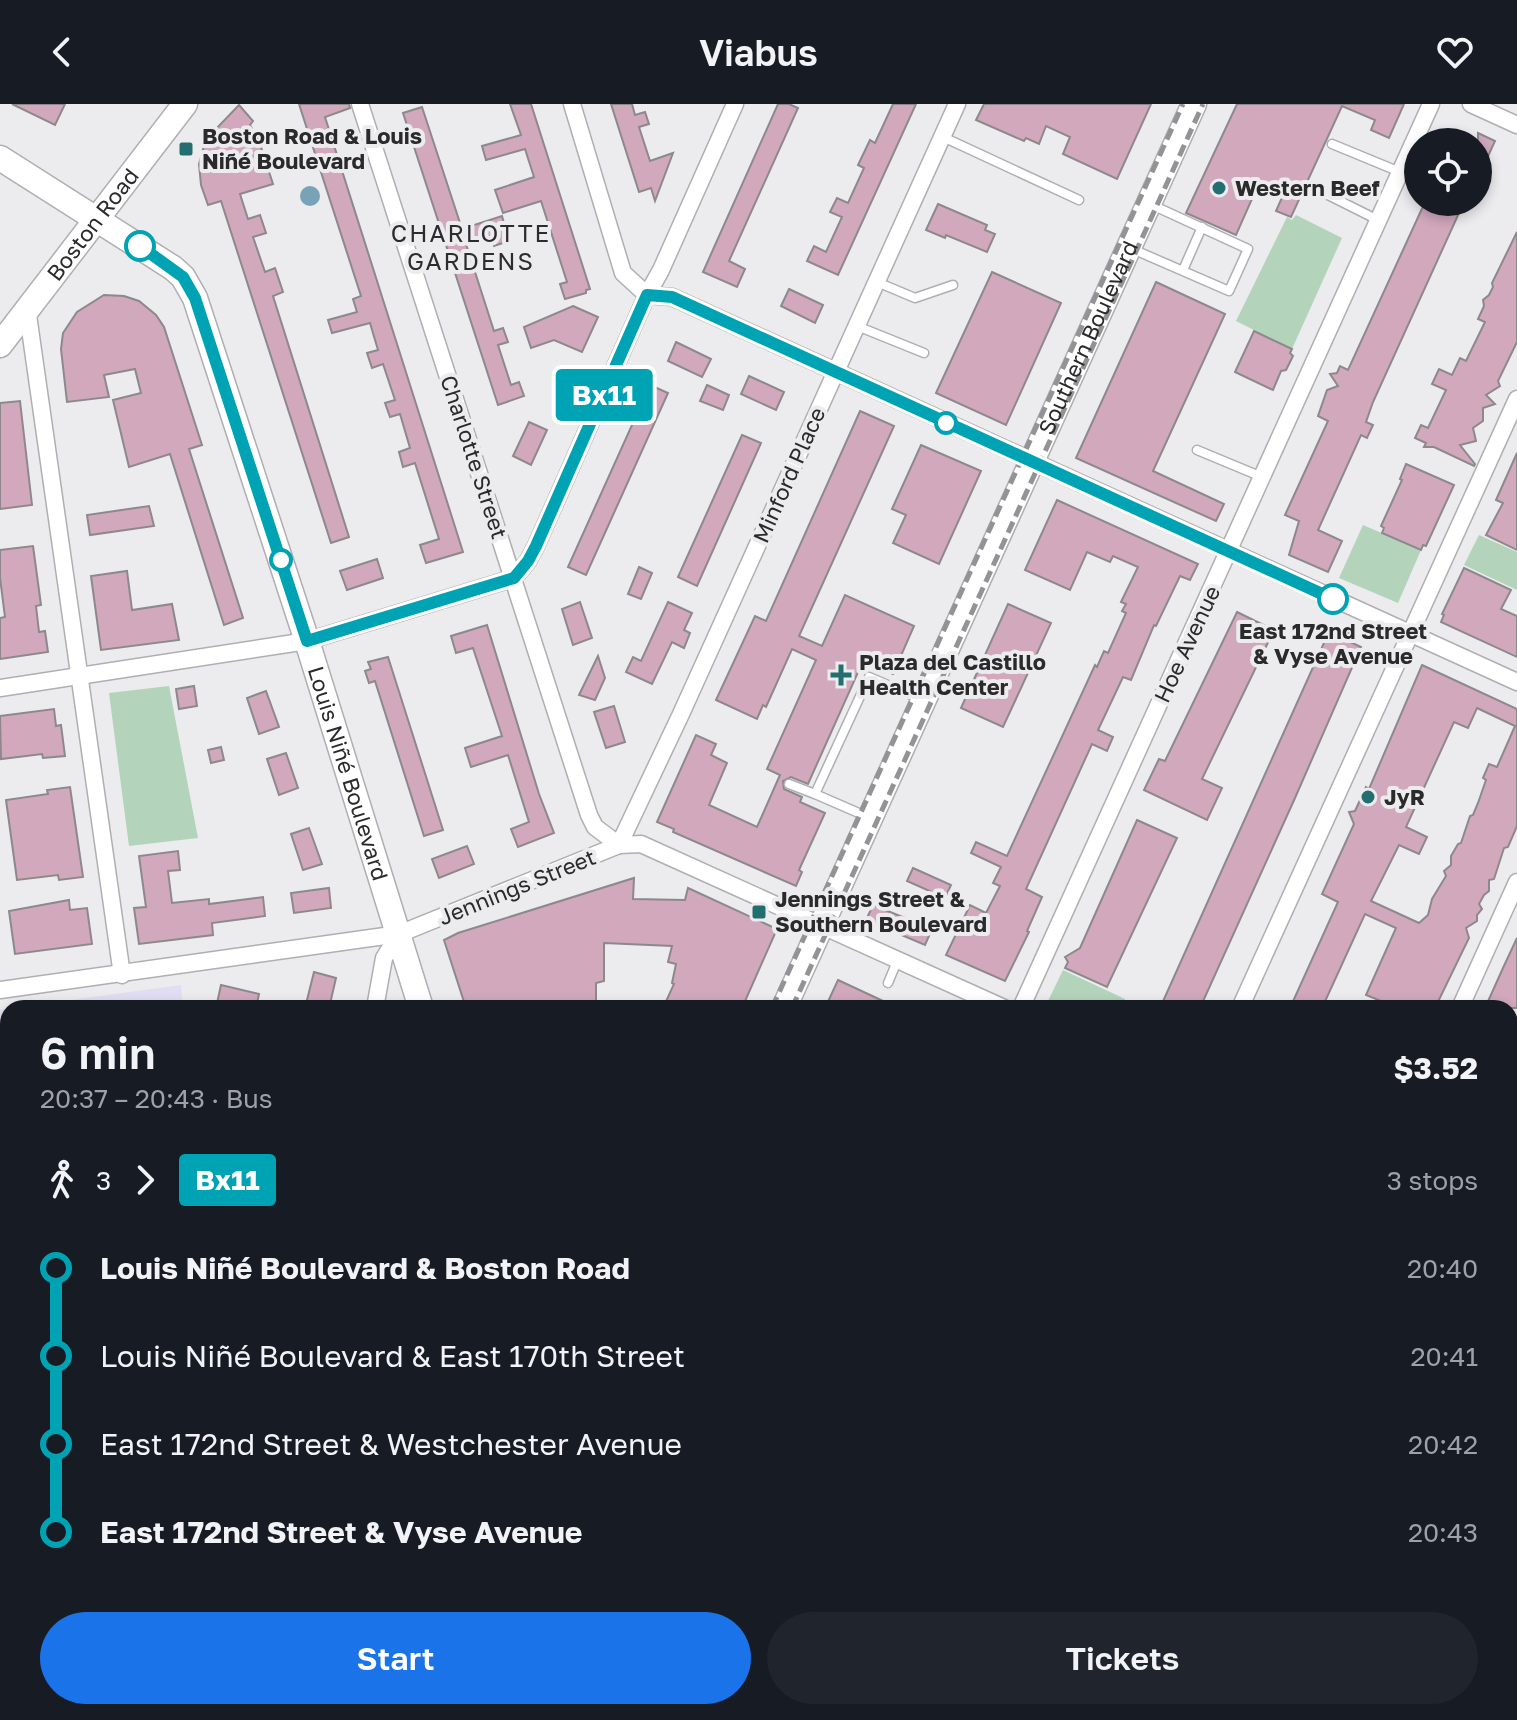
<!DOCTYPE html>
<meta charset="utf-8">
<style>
body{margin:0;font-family:"Golos Text",sans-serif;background:#20242c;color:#f1f3f6;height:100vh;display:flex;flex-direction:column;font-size:30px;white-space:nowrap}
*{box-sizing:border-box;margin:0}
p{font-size:26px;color:#9ea1a6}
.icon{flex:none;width:44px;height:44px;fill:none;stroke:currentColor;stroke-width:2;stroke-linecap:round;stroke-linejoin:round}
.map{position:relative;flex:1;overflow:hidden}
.side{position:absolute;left:0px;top:896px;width:1518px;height:720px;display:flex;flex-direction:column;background:#171b24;border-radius:24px 24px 0 0;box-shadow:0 4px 12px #0003}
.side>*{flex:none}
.badge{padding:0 16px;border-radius:6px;font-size:28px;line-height:52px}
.controls{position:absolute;left:1404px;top:24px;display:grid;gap:16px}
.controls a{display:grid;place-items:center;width:88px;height:88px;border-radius:50%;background:#171b24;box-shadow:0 4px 12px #0003;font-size:40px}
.map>.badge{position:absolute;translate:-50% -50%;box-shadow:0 0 0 4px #fff}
.legs{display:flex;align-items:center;gap:12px;height:88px;padding:0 40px;font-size:26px}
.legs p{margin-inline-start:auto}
.summary{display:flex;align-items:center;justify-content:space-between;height:136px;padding:0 40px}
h1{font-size:44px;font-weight:600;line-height:60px}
.action{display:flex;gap:16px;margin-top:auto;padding:16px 40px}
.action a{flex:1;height:92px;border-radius:48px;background:#1a73e8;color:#fff;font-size:32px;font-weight:600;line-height:92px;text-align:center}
.action a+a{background:#20242c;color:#f1f3f6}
ul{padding:0 40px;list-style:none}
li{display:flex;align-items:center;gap:28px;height:88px;font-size:30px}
li i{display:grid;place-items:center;width:12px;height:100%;margin:0 10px;background:currentColor}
li i::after{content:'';width:20px;height:20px;margin:-10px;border:6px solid;border-radius:50%;background:#171b24}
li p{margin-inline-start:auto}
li:first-child i{background:linear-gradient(#0000 50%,currentColor 0)}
li:last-child i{background:linear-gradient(currentColor 50%,#0000 0)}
header{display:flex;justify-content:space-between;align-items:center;height:104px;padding:0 40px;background:#171b24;font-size:36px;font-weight:600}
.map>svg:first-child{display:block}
.education{fill:#e1def4}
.green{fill:#b3d4bb}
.water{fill:#78a3b6}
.building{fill:#d1a8bc;stroke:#8d898b;stroke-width:2;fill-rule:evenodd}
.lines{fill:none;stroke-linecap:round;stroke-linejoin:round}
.lane-casing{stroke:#afaeb2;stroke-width:11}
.street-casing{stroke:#afaeb2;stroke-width:19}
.secondary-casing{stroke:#afaeb2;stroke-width:27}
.lane{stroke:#fff;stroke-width:8}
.street{stroke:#fff;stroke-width:16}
.secondary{stroke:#fff;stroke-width:24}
.rail{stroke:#939395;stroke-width:5;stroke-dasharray:12 6;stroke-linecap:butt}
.line-1-casing{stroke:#fff;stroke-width:18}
.line-1{stroke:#00a3b4;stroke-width:12}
.poi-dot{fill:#236e70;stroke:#ecebee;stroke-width:3}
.stop-1-dot{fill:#fff;stroke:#00a3b4;stroke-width:4}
.labels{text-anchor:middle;stroke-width:8;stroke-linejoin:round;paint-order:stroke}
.poi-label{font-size:22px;font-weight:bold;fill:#2a2a2b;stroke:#ecebee;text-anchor:start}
.street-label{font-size:22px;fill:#2a2a2b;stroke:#ecebee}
.stop-label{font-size:22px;font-weight:bold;fill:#2a2a2b;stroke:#ecebee}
.neighbourhood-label{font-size:24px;letter-spacing:2px;fill:#2c2b2e;stroke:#ecebee}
</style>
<header><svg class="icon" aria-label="back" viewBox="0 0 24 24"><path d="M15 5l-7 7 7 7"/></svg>Viabus<svg class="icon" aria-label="heart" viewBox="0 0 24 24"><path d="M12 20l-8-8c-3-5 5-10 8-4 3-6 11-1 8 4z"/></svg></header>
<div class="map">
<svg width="1517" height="1616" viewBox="0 0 1517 1616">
<rect width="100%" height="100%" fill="#ecebee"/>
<!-- education -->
<g class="education">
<polygon points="181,881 183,904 16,904 27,902"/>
<polygon points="8,905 8,1174 0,1171 0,906"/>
<polygon points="1517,1317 1517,1518 1515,1521 1510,1518 1510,1332"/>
</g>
<!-- green -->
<g class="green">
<polygon points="1296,111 1342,134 1292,245 1236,217 1287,113 1292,116"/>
<polygon points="1363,421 1421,446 1398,499 1339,474"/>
<polygon points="1479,431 1517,448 1517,486 1464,461"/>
<polygon points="169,582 198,734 129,742 109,589"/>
<polygon points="1063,866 1125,895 1121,904 1064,904 1048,897"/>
<polygon points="710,1608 765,1608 765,1616 709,1616"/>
</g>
<!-- water -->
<circle class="water" cx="310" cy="92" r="10"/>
<!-- building -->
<g class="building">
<polygon points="12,0 65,0 55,21"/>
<polygon points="299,0 349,0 350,4 325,13 463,448 426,459 420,441 439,435 415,359 403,363 399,348 410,344 400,310 390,313 385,299 395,296 383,260 372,264 367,249 378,246 370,219 332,229 328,216 357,208 353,195 361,192"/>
<polygon points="510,0 531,0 590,185 586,186 586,189 565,195 560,180 567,178 541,97 503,109 495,86 534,73 525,45 486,56 482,42 521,31"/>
<polygon points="611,0 632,0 635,11 645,8 649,20 639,23 650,57 673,49 655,97 651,84 639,88"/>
<polygon points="778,0 789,0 798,4 729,157 745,165 737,183 703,168"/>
<polygon points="893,0 916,0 838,171 807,157 814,142 826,148 842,113 830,108 837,94 848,99 864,64 858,61 870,36 875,39"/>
<polygon points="984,0 1151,0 1117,75 1063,50 1070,33 1046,22 1039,40 1026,34 1024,37 976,16"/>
<polygon points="1237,0 1404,0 1389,34 1371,26 1375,16 1342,2 1291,113 1276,107 1284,89 1259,79 1236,131 1186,109"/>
<polygon points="239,1 253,17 250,21 260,40 273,80 240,90 248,115 260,111 266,129 253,133 265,168 275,164 283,188 273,192 349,433 331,439 221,97 208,101 201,81 199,60 204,42 212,29"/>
<polygon points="422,3 462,125 502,112 509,137 494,142 491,132 466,140 494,227 503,224 508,238 498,241 511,281 519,278 524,292 498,301 403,9"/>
<polygon points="1478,29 1495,37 1478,74"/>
<polygon points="1425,98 1464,98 1373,298 1366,318 1373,321 1367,334 1361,331 1318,426 1342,437 1328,468 1289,451 1299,417 1285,411 1328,317 1318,312 1327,286 1338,282 1330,270 1337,269 1340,262 1348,266"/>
<polygon points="938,100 987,121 985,126 995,130 987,148 946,131 945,134 926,126"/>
<polygon points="1517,128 1517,238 1498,277 1500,282 1486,291 1495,300 1483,304 1483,317 1473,324 1476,337 1460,341 1475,360 1474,362 1434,343 1424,343 1426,339 1415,334 1421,321 1428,324 1446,286 1432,280 1439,265 1452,271 1460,254 1466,257 1485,218 1478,215 1484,202 1483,196 1489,191 1493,183 1492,179"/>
<polygon points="992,168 1061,199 1006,321 936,289"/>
<polygon points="1156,178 1225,210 1153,367 1224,400 1216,417 1076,354"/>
<polygon points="789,185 823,201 815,219 781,202"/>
<polygon points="104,191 124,192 139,197 156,211 164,223 202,341 189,345 243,514 224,521 170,350 129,363 113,296 141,289 135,265 104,271 109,293 67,298 61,245 63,229 77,208"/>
<polygon points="573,202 598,213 582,248 554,236 531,244 524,223"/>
<polygon points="1254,227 1292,245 1290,249 1293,252 1286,266 1281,267 1273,286 1235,268"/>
<polygon points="676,238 711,255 702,273 668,257"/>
<polygon points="749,272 784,288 776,306 741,290"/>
<polygon points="650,281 668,289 586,471 568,463"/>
<polygon points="707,281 729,291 723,306 700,297"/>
<polygon points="20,297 32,401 0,405 0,299"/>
<polygon points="860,307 894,322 799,532 822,542 845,491 914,522 893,570 863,557 808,680 791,673 783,677 784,685 802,693 800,698 825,709 799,766 802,768 796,782 673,728 674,725 657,718 696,631 716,640 711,651 727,659 709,701 757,723 780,671 767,665 816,556 792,545 766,603 763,601 757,615 716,596 755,512 766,517"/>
<polygon points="529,318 547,326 531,361 513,352"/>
<polygon points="742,331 761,339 697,482 678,473"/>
<polygon points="921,341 981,367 939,460 893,439 906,411 892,405"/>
<polygon points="1517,349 1517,446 1486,431 1503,399 1496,396"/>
<polygon points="1406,360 1454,381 1426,442 1423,441 1421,446 1382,429 1384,424 1381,422 1402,376 1400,375"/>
<polygon points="1057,396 1198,460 1190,476 1180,472 1156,522 1154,521 1131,576 1123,573 1098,626 1113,633 1107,647 1092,640 1026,785 1042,793 1027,827 1029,828 1005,877 946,851 970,801 986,809 1000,782 993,779 1001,763 971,749 976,738 1007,752 1095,561 1097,563 1104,547 1108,549 1126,509 1122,507 1126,500 1121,498 1138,463 1113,452 1110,458 1087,448 1070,486 1025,466"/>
<polygon points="149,402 154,422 90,431 87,411"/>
<polygon points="33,442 41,501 36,502 39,528 45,527 48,548 0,555 0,514 5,513 0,474 0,446"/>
<polygon points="377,455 383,474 347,486 340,467"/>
<polygon points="639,463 652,469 641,495 628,490"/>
<polygon points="1464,464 1511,486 1501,505 1517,512 1517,553 1441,518 1444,511 1442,510"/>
<polygon points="127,467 132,506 172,500 179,536 101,546 91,472"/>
<polygon points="580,498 592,534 573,541 562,505"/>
<polygon points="668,498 692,509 684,526 690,529 684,544 672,538 652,580 626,568 633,553 641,557"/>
<polygon points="1008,500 1051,519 1003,623 961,604"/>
<polygon points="1237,508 1274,526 1202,675 1222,684 1207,716 1144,686 1159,655 1165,657"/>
<polygon points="487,521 539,690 554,729 518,743 511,725 529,718 508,651 471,663 465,644 502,632 473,544 456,549 451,532"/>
<polygon points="1332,521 1349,528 1346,536 1361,543 1295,694 1200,904 1160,904"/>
<polygon points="598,552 605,574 595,596 579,591"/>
<polygon points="388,553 443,726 424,732 375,577 369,579 365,567 371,565 368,558"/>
<path d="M 1422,561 L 1517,605 L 1517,722 L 1508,743 L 1504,744 L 1494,775 L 1489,776 L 1489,787 L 1484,791 L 1479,800 L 1482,805 L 1477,811 L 1477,817 L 1466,824 L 1469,834 L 1435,904 L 1398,904 L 1366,891 L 1396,824 L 1365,810 L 1322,904 L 1290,904 L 1338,798 L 1322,790 L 1354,720 L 1349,708 L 1355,707 L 1366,683 L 1369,685 ZM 1477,604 L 1515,622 L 1497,663 L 1489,660 L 1483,674 L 1486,676 L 1478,699 L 1473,711 L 1470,712 L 1461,739 L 1458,740 L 1451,752 L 1451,761 L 1444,767 L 1446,772 L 1432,795 L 1428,811 L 1419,819 L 1371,797 L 1399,741 L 1419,750 L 1427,733 L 1406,723 L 1454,618 L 1468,624 Z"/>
<polygon points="194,582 197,602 179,605 176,585"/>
<polygon points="266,587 279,623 259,630 247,594"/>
<polygon points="614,602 625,638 606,644 594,608"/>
<polygon points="54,605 56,622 61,621 65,652 43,654 42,650 1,655 0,612"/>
<polygon points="221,643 224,656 211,659 208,646"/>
<polygon points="286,649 298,684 279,691 267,655"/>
<polygon points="70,683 83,773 59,776 58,771 17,776 6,696 48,690 47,686"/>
<polygon points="1137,716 1177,734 1107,883 1065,864 1068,858 1065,853 1080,844"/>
<polygon points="309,724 322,760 303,766 291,730"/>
<polygon points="467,742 474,760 439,774 432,755"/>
<polygon points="178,747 180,766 168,767 172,799 209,795 209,800 263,793 265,812 212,819 213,831 139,840 134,804 146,803 139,752"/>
<polygon points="913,764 951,781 945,794 907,777"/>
<polygon points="634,774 633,795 685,796 688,784 777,825 742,904 663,904 674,880 672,879 676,860 668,858 672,842 604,839 604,877 596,879 596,904 466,904 444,836 458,829"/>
<polygon points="329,784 331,804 294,809 291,789"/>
<polygon points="69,796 70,806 87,804 92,840 15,850 9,807"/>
<polygon points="873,801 932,825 925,841 866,816"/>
<polygon points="1517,834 1517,904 1485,904 1503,864"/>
<polygon points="314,868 336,874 330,900 327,900 326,904 305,904"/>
<polygon points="838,876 898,904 825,904"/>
<polygon points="221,881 259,890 256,904 216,904"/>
</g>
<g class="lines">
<!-- lane casing -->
<g class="lane-casing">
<g id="lane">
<polyline points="943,33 1079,96"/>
<polyline points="1332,40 1400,68"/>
<polyline points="1318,86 1378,116"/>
<polyline points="1130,144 1229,187 1248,145 1152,101"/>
<polyline points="1183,166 1202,123"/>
<polyline points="877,178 915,194 953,181"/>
<polyline points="857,222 924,249"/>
<polyline points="1197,346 1262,373"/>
<polyline points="789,680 815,690"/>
<polyline points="868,713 815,690 869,573 923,596"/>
<polyline points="888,879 898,855"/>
</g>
</g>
<!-- street casing -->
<g class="street-casing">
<g id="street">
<polyline points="360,0 589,711 595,723 619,741 681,610 957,0"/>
<polyline points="572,0 623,169 647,191 672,193 1517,578"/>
<polyline points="1471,0 1517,21"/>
<polyline points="27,204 122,871"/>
<polyline points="0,584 307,537 514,474 528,457 536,442 647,191 661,166 735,0"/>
<polyline points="0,886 399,830 619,741 641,740 1004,904"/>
<polyline points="375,904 384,854 399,830"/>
<polyline points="1021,904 1431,0"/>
<polyline points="1240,904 1517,295"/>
<polyline points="1460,904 1517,778"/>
<polyline points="1510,1135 1517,1138"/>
<polyline points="1510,1279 1517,1264"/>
<polyline points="0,1336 8,1340"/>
<polyline points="1325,1608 1343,1616"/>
<polyline points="136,1616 142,1608"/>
<polyline points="357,1616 357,1608"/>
<polyline points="787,1616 787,1608"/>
<polyline points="990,1616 990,1608"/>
<polyline points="1187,1616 1187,1608"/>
<polyline points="1388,1616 1389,1608"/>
</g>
</g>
<!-- secondary casing -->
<g class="secondary-casing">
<g id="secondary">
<path id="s1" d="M 0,54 L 173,164 L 183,173 L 195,194 L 307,537 L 421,904"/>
<path id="s2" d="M 0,241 L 185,0"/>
<path id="s3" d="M 784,904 L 1194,0"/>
<polyline points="574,1616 574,1608"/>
</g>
</g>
<!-- lane -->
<use href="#lane" class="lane"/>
<!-- street -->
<use href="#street" class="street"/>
<!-- secondary -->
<use href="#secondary" class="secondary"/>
<!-- rail -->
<g class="rail">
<polyline points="772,904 1183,0"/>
<polyline points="792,904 1203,0"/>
<polyline points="564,1616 564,1608"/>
<polyline points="581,1616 582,1608"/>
</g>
</g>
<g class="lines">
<!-- line-1 casing -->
<g class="line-1-casing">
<polyline id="line-1" points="140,142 183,173 195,194 307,537 514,474 528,457 536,442 647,191 672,193 1333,495"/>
</g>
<!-- line-1 -->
<use href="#line-1" class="line-1"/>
</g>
<!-- markers -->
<g class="poi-dot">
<rect x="178" y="37" width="16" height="16" rx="4"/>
<circle cx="1219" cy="84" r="8"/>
<path d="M837 559h8v8h8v8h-8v8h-8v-8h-8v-8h8z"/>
<circle cx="1368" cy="693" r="8"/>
<rect x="751" y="800" width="16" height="16" rx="4"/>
</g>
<g class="stop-1-dot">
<circle cx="140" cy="142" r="14"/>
<circle cx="946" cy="319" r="10"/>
<circle cx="281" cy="456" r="10"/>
<circle cx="1333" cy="495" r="14"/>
</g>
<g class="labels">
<!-- poi labels -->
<g class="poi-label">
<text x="202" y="40">Boston Road &amp; Louis<tspan x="202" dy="25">Niñé Boulevard</tspan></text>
<text x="1235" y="92">Western Beef</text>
<text x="859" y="566">Plaza del Castillo<tspan x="859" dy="25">Health Center</tspan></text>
<text x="1384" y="701">JyR</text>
<text x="775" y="803">Jennings Street &amp;<tspan x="775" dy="25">Southern Boulevard</tspan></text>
</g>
<!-- street labels -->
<g class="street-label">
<text dy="8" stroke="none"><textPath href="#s2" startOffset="152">Boston Road</textPath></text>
<text dy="8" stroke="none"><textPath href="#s3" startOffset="736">Southern Boulevard</textPath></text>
<text transform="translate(474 353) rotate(72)" y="8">Charlotte Street</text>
<text transform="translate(789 371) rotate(-66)" y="8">Minford Place</text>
<text transform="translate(1187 540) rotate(-65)" y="8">Hoe Avenue</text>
<text dy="8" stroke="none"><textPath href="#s1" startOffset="742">Louis Niñé Boulevard</textPath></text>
<text transform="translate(517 783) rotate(-22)" y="8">Jennings Street</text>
</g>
<!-- stop labels -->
<g class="stop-label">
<text x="1333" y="535">East 172nd Street<tspan x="1333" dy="25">&amp; Vyse Avenue</tspan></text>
</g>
<!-- neighbourhood labels -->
<g class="neighbourhood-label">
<text x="471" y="138">CHARLOTTE<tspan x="471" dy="28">GARDENS</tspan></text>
</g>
</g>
</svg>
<div class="controls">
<a><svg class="icon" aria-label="locate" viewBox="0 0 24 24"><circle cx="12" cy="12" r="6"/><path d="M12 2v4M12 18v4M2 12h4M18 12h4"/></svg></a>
</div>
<b class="badge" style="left:604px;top:291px;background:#00a3b4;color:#fff">Bx11</b>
<section class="side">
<div class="summary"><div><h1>6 min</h1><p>20:37 – 20:43 · Bus</p></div><b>$3.52</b></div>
<div class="legs"><svg class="icon" aria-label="walk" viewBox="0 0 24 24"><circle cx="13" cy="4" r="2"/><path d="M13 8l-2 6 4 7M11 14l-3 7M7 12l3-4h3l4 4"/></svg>3<svg class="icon" aria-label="forward" viewBox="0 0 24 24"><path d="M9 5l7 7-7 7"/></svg><b class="badge" style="background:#00a3b4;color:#fff">Bx11</b><p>3 stops</p></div>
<ul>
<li><i style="color:#00a3b4"></i><b>Louis Niñé Boulevard &amp; Boston Road</b><p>20:40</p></li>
<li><i style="color:#00a3b4"></i><span>Louis Niñé Boulevard &amp; East 170th Street</span><p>20:41</p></li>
<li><i style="color:#00a3b4"></i><span>East 172nd Street &amp; Westchester Avenue</span><p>20:42</p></li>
<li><i style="color:#00a3b4"></i><b>East 172nd Street &amp; Vyse Avenue</b><p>20:43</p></li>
</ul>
<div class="action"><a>Start</a><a>Tickets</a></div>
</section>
</div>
